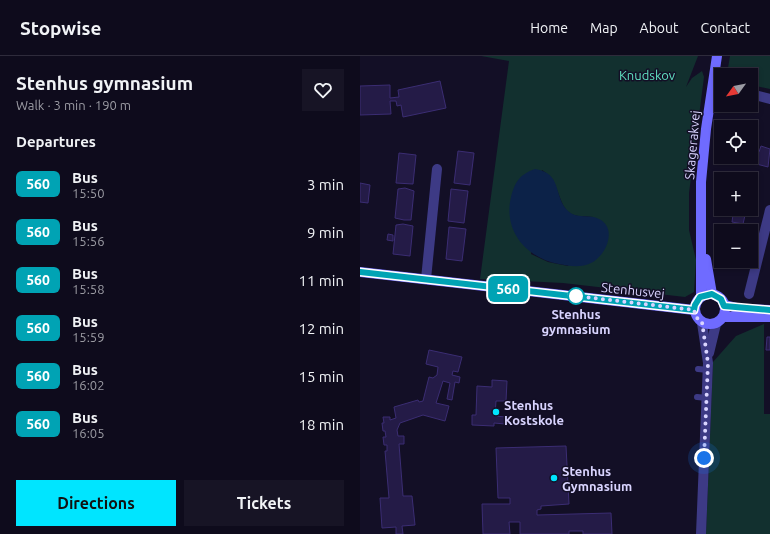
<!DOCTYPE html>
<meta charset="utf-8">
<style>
body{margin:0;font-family:Ubuntu,sans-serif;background:#171425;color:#f1f3f6;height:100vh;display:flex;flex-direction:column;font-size:15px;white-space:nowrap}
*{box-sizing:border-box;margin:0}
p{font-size:13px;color:#9b9ba3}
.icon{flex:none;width:22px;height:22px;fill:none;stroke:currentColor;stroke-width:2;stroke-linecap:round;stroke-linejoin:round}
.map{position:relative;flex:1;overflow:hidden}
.panel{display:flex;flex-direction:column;background:#0e0b1c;width:360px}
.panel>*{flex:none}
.badge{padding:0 8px;border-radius:6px;font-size:14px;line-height:26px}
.needle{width:26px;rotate:237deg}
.buttons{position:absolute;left:354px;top:12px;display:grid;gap:8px}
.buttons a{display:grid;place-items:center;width:44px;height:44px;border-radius:0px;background:#0e0b1c;box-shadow:0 2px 6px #0003,0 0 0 1px #2e2b3b;font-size:20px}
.you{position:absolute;width:20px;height:20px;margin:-10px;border:3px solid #fff;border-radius:50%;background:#1a73e8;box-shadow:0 0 0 6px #1a73e833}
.map>.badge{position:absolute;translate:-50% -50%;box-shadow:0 0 0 2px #fff}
h2{padding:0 16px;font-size:15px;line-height:36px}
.round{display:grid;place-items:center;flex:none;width:42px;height:42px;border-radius:0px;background:#171425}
.summary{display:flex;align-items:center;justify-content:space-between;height:68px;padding:0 16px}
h1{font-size:19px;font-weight:600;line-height:30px}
.cta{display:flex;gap:8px;margin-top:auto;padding:8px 16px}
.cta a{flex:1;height:46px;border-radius:0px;background:#00e5ff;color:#111;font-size:16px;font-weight:600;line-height:46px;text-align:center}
.cta a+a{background:#171425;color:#f1f3f6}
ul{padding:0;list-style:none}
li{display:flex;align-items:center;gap:12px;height:48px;padding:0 16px}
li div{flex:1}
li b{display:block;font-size:15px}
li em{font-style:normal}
li .badge{min-width:44px;font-weight:700;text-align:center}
header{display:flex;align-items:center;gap:24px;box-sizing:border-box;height:56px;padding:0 20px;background:#0e0b1c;border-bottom:1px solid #2e2b3b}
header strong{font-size:19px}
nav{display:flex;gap:22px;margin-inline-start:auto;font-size:14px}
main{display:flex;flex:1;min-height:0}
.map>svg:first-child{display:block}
.green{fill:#12302f;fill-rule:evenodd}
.water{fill:#0c2248}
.building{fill:#241b47;stroke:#3b2d73}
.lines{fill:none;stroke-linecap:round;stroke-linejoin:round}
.lane{stroke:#3d3a85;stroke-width:6}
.street{stroke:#3d3a85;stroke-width:10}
.secondary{stroke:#6f6bff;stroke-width:10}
.line-casing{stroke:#fff;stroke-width:9}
.line{stroke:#00a3b4;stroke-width:6}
.walk{stroke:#d9d4ff;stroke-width:4;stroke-dasharray:0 7.2}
.stop-dot{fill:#fff;stroke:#00a3b4;stroke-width:2}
.poi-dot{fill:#00e5ff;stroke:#130f26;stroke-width:1.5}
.labels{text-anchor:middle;stroke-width:3;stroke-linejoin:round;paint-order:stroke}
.park-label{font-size:13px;fill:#5fe0c0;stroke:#130f26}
.street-label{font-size:13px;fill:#d9d4ff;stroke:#130f26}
.stop-label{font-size:13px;font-weight:bold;fill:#d9d4ff;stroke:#130f26}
.poi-label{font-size:13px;font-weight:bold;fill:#d9d4ff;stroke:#130f26;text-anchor:start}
</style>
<header>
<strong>Stopwise</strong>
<nav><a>Home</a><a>Map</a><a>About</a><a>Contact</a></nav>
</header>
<main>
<section class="panel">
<div class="summary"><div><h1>Stenhus gymnasium</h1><p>Walk · 3 min · 190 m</p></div><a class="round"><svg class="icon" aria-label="heart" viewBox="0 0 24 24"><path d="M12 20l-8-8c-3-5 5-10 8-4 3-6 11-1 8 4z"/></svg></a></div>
<h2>Departures</h2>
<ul>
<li><span class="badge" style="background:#00a3b4;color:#fff">560</span><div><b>Bus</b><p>15:50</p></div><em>3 min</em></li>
<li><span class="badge" style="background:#00a3b4;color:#fff">560</span><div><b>Bus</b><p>15:56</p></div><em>9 min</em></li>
<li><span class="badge" style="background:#00a3b4;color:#fff">560</span><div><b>Bus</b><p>15:58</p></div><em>11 min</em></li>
<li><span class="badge" style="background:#00a3b4;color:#fff">560</span><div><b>Bus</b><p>15:59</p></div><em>12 min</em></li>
<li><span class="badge" style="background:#00a3b4;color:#fff">560</span><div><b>Bus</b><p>16:02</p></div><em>15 min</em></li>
<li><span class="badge" style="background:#00a3b4;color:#fff">560</span><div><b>Bus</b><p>16:05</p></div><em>18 min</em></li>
</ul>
<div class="cta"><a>Directions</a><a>Tickets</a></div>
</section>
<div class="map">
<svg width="410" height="478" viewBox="0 0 410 478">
<rect width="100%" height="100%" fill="#130f26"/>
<!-- green -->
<g class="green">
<path d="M 121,0 L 338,0 L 326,31 L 332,22 L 342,15 L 344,21 L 329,137 L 329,174 L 336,204 L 334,236 L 325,241 L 203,227 L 120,223 L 149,5 ZM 182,114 C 202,126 197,154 214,159 C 219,161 227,160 233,161 L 208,210 L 188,206 L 171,198 Z"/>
<polygon points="370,0 410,0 410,33 391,29 391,19 376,19 368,12"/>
<polygon points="404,268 404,358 410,358 410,478 346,478 353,306 376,280"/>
</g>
<!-- water -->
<path class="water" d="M 175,113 C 203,117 193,141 208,155 C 216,163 230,158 239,163 C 258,172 246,200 231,207 C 221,212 209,210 199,208 C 166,202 143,175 151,141 C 155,126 160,118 175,113 Z"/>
<!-- building -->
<g class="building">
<polygon points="80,25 86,52 43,61 41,49 37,50 36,45 30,45 31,58 0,59 0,30 30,29 30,42 39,41 38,34"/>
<polygon points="401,90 410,93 408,111 389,106 392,94 399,96"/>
<polygon points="98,95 114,97 110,129 94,127"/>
<polygon points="39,97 56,99 53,128 36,127"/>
<polygon points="0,127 10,129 8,147 0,146"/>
<polygon points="45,132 54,135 51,164 44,164 35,162 38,133"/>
<polygon points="91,133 108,135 104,167 88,165"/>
<polygon points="391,151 393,151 392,156 386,155 383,168 372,166 373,159 370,158 371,154 391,153"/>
<polygon points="43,168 53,170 50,200 33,198 36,169"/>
<polygon points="89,171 106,173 102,205 86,203"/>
<polygon points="28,178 33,179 33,185 27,184"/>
<polygon points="407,281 410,281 410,294 406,294"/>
<polygon points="69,294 102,301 98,316 93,315 92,319 100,321 99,327 95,326 92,344 87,343 90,327 83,325 76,347 89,350 85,365 63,359 40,367 37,374 38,380 44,380 44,388 39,388 43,440 52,440 55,469 42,470 43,478 36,478 36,471 22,472 20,442 29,442 25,395 27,395 27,389 24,389 23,381 26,381 25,375 23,375 22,367 24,367 23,361 30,361 30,364 36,362 34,351 58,344 59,346 63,345 69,321 73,322 77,319 78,311 66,308"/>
<polygon points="132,324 147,325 146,345 136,345 135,360 146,361 145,368 134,367 134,370 112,369 112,359 116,359 117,330 132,331"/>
<polygon points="206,390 209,448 181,450 181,453 177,454 177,459 251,457 252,478 223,478 223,475 209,475 209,478 160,478 160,466 149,466 150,478 123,478 122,448 150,448 150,442 138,442 136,392"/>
</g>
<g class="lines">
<!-- lane -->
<g class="lane">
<polyline points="338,313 348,314"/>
<polyline points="337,341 347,342"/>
</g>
<!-- street -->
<g class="street">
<polyline points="391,38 410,43"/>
<polyline points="66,223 77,113"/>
<polyline points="389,238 410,154"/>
<polyline points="349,297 356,268"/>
<polyline points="341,478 348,307 342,267"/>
</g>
<!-- secondary -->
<g class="secondary">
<polyline points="346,203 352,238"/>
<polyline points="0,216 334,254"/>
<circle cx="350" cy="253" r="15"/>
<polyline points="341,241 341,126 346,73 357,0"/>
<polyline points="365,249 381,253 410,254"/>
<polyline points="363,261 410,261"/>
</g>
</g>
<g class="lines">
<!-- line casing -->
<g class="line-casing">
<polyline id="line" points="0,216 334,254 335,249 340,241 352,238 361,243 364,250 410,254"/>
</g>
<!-- line -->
<use href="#line" class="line"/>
<!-- walk -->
<polyline class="walk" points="216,240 208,239 334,254 336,261 342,266 348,307 344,402"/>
</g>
<!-- markers -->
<circle class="stop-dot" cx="216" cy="240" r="8"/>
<g class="poi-dot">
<circle cx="136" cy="356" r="4"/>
<circle cx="194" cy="422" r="4"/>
</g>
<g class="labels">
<!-- park labels -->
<g class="park-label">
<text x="287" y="24">Knudskov</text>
</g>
<!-- street labels -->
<g class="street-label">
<text transform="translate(332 89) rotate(-85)" y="5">Skagerakvej</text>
<text transform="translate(273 234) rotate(6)" y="5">Stenhusvej</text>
</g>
<!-- stop labels -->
<g class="stop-label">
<text x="216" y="263">Stenhus<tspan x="216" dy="15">gymnasium</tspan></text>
</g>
<!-- poi labels -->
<g class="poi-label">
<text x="144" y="354">Stenhus<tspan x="144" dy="15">Kostskole</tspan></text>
<text x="202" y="420">Stenhus<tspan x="202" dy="15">Gymnasium</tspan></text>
</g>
</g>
</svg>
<div class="buttons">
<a><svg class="needle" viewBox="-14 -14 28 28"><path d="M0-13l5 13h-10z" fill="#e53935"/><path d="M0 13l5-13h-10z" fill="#9b9ba3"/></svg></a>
<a><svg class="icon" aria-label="locate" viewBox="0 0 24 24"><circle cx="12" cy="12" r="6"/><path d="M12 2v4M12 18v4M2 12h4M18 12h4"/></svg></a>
<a>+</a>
<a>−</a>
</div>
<div class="you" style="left:344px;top:402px"></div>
<b class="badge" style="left:148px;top:233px;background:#00a3b4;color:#fff">560</b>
</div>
</main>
